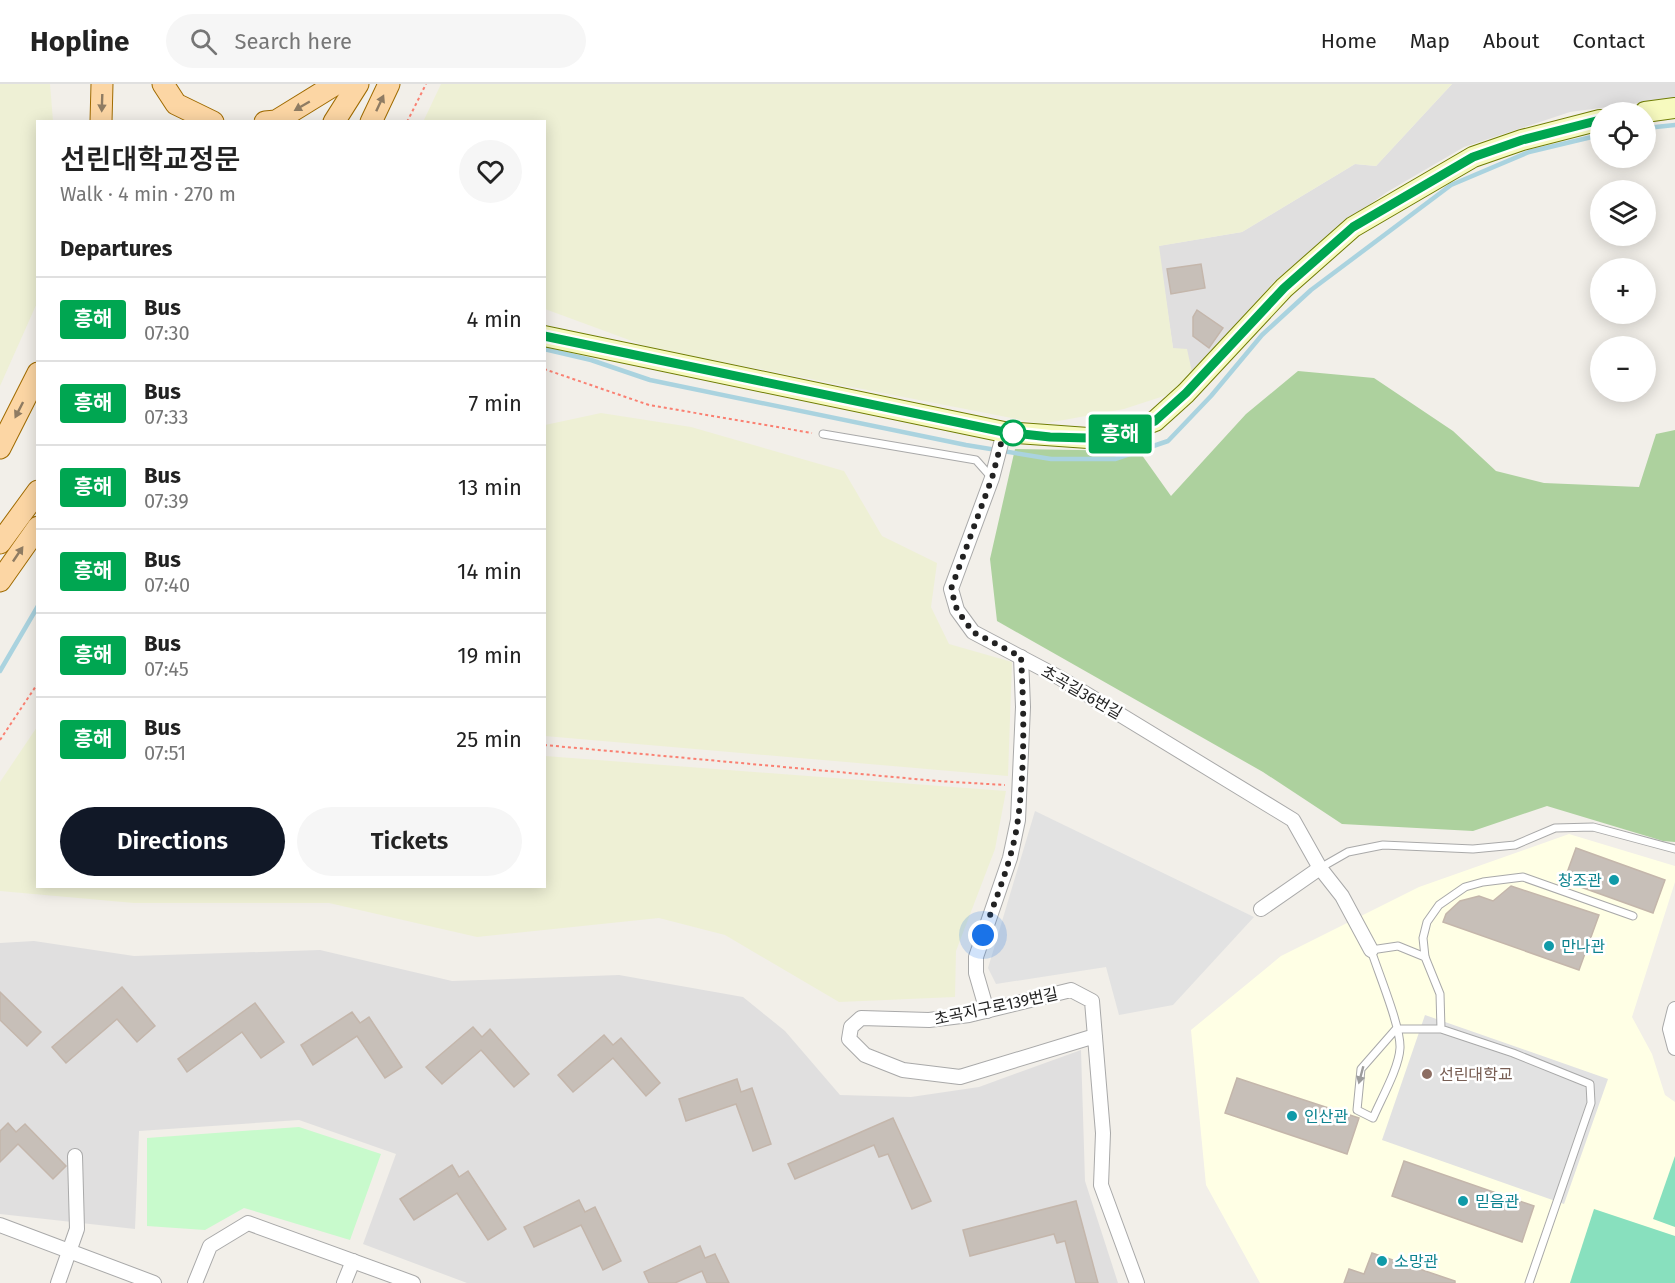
<!DOCTYPE html>
<meta charset="utf-8">
<style>
body{margin:0;font-family:"Fira Sans","Noto Sans KR",sans-serif;background:#f6f6f6;color:#222;height:100vh;display:flex;flex-direction:column;font-size:22px;white-space:nowrap}
*{box-sizing:border-box;margin:0}
p{font-size:20px;color:#767676}
.icon{flex:none;width:33px;height:33px;fill:none;stroke:currentColor;stroke-width:2;stroke-linecap:round;stroke-linejoin:round}
.map{position:relative;flex:1;overflow:hidden}
.panel{position:absolute;left:36px;top:36px;width:510px;height:768px;display:flex;flex-direction:column;background:#fff;border-radius:0px;box-shadow:0 3px 15px #0003}
.panel>*{flex:none}
.badge{padding:0 12px;border-radius:4px;font-size:21px;line-height:39px}
.tools{position:absolute;left:1590px;top:18px;display:grid;gap:12px}
.tools a{display:grid;place-items:center;width:66px;height:66px;border-radius:50%;background:#fff;box-shadow:0 3px 15px #0003;font-size:30px}
.you{position:absolute;width:30px;height:30px;margin:-15px;border:4px solid #fff;border-radius:50%;background:#1a73e8;box-shadow:0 0 0 9px #1a73e833}
.map>.badge{position:absolute;translate:-50% -50%;box-shadow:0 0 0 3px #fff}
h2{padding:0 24px;font-size:22px;line-height:54px}
.round{display:grid;place-items:center;flex:none;width:63px;height:63px;border-radius:32px;background:#f6f6f6}
.headline{display:flex;align-items:center;justify-content:space-between;height:102px;padding:0 24px}
h1{font-size:28px;font-weight:600;line-height:45px}
.action{display:flex;gap:12px;margin-top:auto;padding:12px 24px}
.action a{flex:1;height:69px;border-radius:36px;background:#111827;color:#fff;font-size:24px;font-weight:600;line-height:69px;text-align:center}
.action a+a{background:#f6f6f6;color:#222}
ul{padding:0;list-style:none}
li{display:flex;align-items:center;gap:18px;height:84px;padding:0 24px;border-top:2px solid #e0e0e0}
li div{flex:1}
li b{display:block;font-size:22px}
li em{font-style:normal}
li .badge{min-width:66px;font-weight:700;text-align:center}
header{display:flex;align-items:center;gap:36px;box-sizing:border-box;height:84px;padding:0 30px;background:#fff;border-bottom:2px solid #e0e0e0}
header strong{font-size:28px}
nav{display:flex;gap:33px;margin-inline-start:auto;font-size:21px}
.search{width:420px;height:54px;background:#f6f6f6;display:flex;align-items:center;gap:15px;box-sizing:border-box;padding:0 21px;border-radius:33px;color:#767676;font-size:22px}
.map>svg:first-child{display:block}
.residential{fill:#e0dfdf}
.education{fill:#ffffe5}
.farmland{fill:#eef0d5}
.forest{fill:#add19e}
.park{fill:#c8facc}
.pitch{fill:#88e0be}
.parking{fill:#e2e2e2}
.lines{fill:none;stroke-linecap:round;stroke-linejoin:round}
.stream{stroke:#aad3df;stroke-width:4.5}
.building{fill:#c7bfb8;stroke:#c4b6ab;stroke-width:1.5}
.lane-casing{stroke:#a9a9a9;stroke-width:9}
.street-casing{stroke:#a9a9a9;stroke-width:16}
.secondary-casing{stroke:#707d05;stroke-width:22}
.primary-casing{stroke:#a06b00;stroke-width:23}
.path{stroke:#fa8072;stroke-width:2;stroke-dasharray:3 3;stroke-linecap:butt}
.lane{stroke:#fff;stroke-width:7}
.street{stroke:#fff;stroke-width:14}
.secondary{stroke:#f7fabf;stroke-width:20}
.primary{stroke:#fcd6a4;stroke-width:21}
.oneway{fill:#8f7c63}
.oneway2{fill:#9c9c9c}
.line-casing{stroke:#fff;stroke-width:14}
.line{stroke:#00a651;stroke-width:9}
.walk{stroke:#222;stroke-width:6;stroke-dasharray:0 10.8}
.stop-dot{fill:#fff;stroke:#00a651;stroke-width:3}
.culture-dot{fill:#0f9aa8;stroke:#fff;stroke-width:2}
.education-dot{fill:#8d6e63;stroke:#fff;stroke-width:2}
.labels{text-anchor:middle;stroke-width:5;stroke-linejoin:round;paint-order:stroke}
.street-label{font-size:16px;fill:#222;stroke:#fff}
.culture-label{font-size:16px;fill:#0d838f;stroke:#fff;text-anchor:start}
.education-label{font-size:16px;fill:#785e54;stroke:#fff;text-anchor:start}
</style>
<header>
<strong>Hopline</strong>
<div class="search"><svg class="icon" aria-label="search" viewBox="0 0 24 24"><circle cx="10" cy="10" r="6"/><path d="M15 15l6 6"/></svg>Search here</div>
<nav><a>Home</a><a>Map</a><a>About</a><a>Contact</a></nav>
</header>
<div class="map">
<svg width="1675" height="1199" viewBox="0 0 1675 1199">
<rect width="100%" height="100%" fill="#f2efe9"/>
<!-- residential -->
<g class="residential">
<polygon points="1452,0 1675,0 1675,14 1570,28 1464,63 1387,108 1345,138 1274,198 1192,288 1173,264 1158,162 1242,148 1355,80 1376,82"/>
<polygon points="34,857 134,872 320,866 452,897 619,891 743,913 785,947 840,1011 911,1013 979,1003 1081,966 1085,1097 1118,1199 467,1199 363,1160 396,1070 299,1036 139,1047 135,1145 0,1130 0,859"/>
</g>
<!-- education -->
<polygon class="education" points="1569,750 1675,782 1675,798 1632,933 1652,970 1665,1011 1675,1018 1675,1199 1260,1199 1206,1101 1191,946 1281,872 1419,803"/>
<!-- farmland -->
<g class="farmland">
<polygon points="0,0 50,0 53,37 38,38 37,219 0,302"/>
<polygon points="441,0 1452,0 1376,82 1355,80 1242,148 1159,162 1173,264 1187,265 1192,288 1170,310 1124,325 1042,340 651,264 545,225 544,38 423,38"/>
<polygon points="601,329 691,343 844,387 882,452 937,479 931,523 949,560 1012,578 1008,692 545,652 545,341"/>
<polygon points="37,643 38,802 544,802 545,672 1006,707 995,765 956,867 955,913 839,918 725,851 659,834 477,853 329,819 134,819 0,807 0,698"/>
</g>
<!-- forest -->
<polygon class="forest" points="1298,287 1374,294 1453,347 1496,387 1544,399 1639,403 1656,350 1675,346 1675,758 1663,757 1547,722 1473,747 1342,740 1263,688 997,537 990,475 1015,365 1139,367 1171,412 1246,330"/>
<!-- park -->
<polygon class="park" points="299,1043 381,1070 350,1156 244,1124 205,1146 147,1142 147,1054"/>
<!-- pitch -->
<g class="pitch">
<polygon points="1675,1072 1675,1143 1653,1135"/>
<polygon points="1594,1125 1675,1152 1675,1199 1570,1199"/>
</g>
<!-- parking -->
<g class="parking">
<polygon points="1035,727 1254,833 1173,921 1119,931 1106,883 996,900 988,884"/>
<polygon points="1425,931 1608,995 1564,1120 1382,1056"/>
</g>
<g class="lines">
<!-- stream -->
<g class="stream">
<polyline points="1646,44 1675,41"/>
<polyline points="544,265 591,276 650,296 966,361 1051,375 1115,375 1168,357 1211,312 1262,251 1311,206 1451,101 1529,68 1600,51"/>
<polyline points="0,587 38,522"/>
</g>
</g>
<!-- building -->
<g class="building">
<polygon points="1201,180 1205,204 1171,210 1167,185"/>
<polygon points="1197,226 1223,244 1209,264 1193,252 1193,233"/>
<polygon points="1576,764 1665,796 1653,829 1564,797"/>
<polygon points="1511,802 1599,831 1579,886 1443,838 1446,830 1460,817 1479,812 1493,817"/>
<polygon points="122,903 155,942 137,958 117,935 66,979 52,963"/>
<polygon points="0,908 41,948 27,962 0,936"/>
<polygon points="255,919 284,958 261,974 242,948 187,988 178,975"/>
<polygon points="352,928 360,939 369,933 402,983 385,994 357,952 313,981 301,961"/>
<polygon points="473,943 482,953 490,945 529,990 514,1003 481,966 442,1000 426,983"/>
<polygon points="604,951 613,961 621,954 660,999 646,1012 613,974 573,1008 558,991"/>
<polygon points="1237,994 1359,1034 1347,1070 1225,1029"/>
<polygon points="737,995 741,1008 752,1004 771,1060 753,1067 736,1020 686,1037 679,1015"/>
<polygon points="893,1034 931,1117 912,1125 888,1070 879,1073 874,1061 795,1095 788,1080"/>
<polygon points="8,1039 16,1048 25,1040 66,1082 53,1095 18,1060 0,1078 0,1047"/>
<polygon points="1404,1077 1534,1122 1522,1158 1392,1112"/>
<polygon points="452,1081 459,1093 468,1087 506,1145 488,1156 457,1109 414,1136 400,1115"/>
<polygon points="579,1116 585,1128 595,1123 621,1177 603,1186 581,1141 534,1163 524,1143"/>
<polygon points="1076,1117 1098,1199 1076,1199 1065,1157 1057,1159 1054,1150 970,1172 963,1146"/>
<polygon points="700,1162 705,1174 715,1170 729,1199 707,1199 702,1187 675,1199 649,1199 644,1188"/>
<polygon points="1372,1169 1455,1197 1455,1199 1344,1199 1349,1185 1364,1190"/>
</g>
<g class="lines">
<!-- lane casing -->
<g class="lane-casing">
<g id="lane">
<polyline points="823,350 976,376 992,394"/>
<polyline points="1320,784 1348,768 1383,761 1473,765 1515,761 1555,744 1593,743 1675,765"/>
<polyline points="1425,873 1423,854 1427,838 1439,821 1465,803 1483,798 1523,793 1633,832"/>
<path d="M 1441,945 L 1440,910 L 1425,873 L 1398,862 L 1371,866 C 1378,888 1401,943 1400,964 C 1399,984 1381,1015 1373,1034 L 1357,1026 L 1361,985 L 1396,945 L 1441,945 L 1513,969 L 1590,1000 L 1591,1019 L 1529,1199"/>
</g>
</g>
<!-- street casing -->
<g class="street-casing">
<g id="street">
<polyline points="1004,348 992,394 951,505 957,526 973,548 1060,594 1293,736 1320,784 1342,812 1371,866"/>
<polyline points="1261,825 1320,784"/>
<polyline points="1675,925 1670,945 1675,964"/>
<polyline points="987,927 976,889 976,873 1010,774 1018,736 1023,623 1021,573"/>
<polyline points="1095,952 960,993 903,986 865,971 849,955 851,943 861,934 929,936 969,931 1071,906 1092,917 1103,1049 1101,1101 1137,1199"/>
<polyline points="0,1141 154,1199"/>
<polyline points="58,1199 77,1145 75,1072"/>
<polyline points="195,1199 210,1162 248,1139 413,1199"/>
<polyline points="344,1199 353,1177"/>
</g>
</g>
<!-- secondary casing -->
<g class="secondary-casing">
<g id="secondary">
<polyline points="1645,28 1675,24"/>
<polyline points="544,252 1004,348 1088,354 1119,351 1155,337 1186,309 1284,204 1353,143 1473,73 1522,56 1600,36"/>
</g>
</g>
<!-- primary casing -->
<g class="primary-casing">
<g id="primary">
<polyline points="163,0 176,20 213,38"/>
<polyline points="101,38 102,0"/>
<polyline points="265,38 276,37 336,0"/>
<polyline points="334,38 358,0"/>
<polyline points="371,38 389,0"/>
<polyline points="0,364 38,289"/>
<polyline points="0,459 38,407"/>
<polyline points="0,497 38,443"/>
</g>
</g>
<!-- path -->
<g class="path">
<polyline points="407,38 426,0"/>
<polyline points="544,285 649,321 812,349"/>
<polyline points="0,656 38,599"/>
<polyline points="544,661 937,697 1005,701"/>
</g>
<!-- lane -->
<use href="#lane" class="lane"/>
<!-- street -->
<use href="#street" class="street"/>
<!-- secondary -->
<use href="#secondary" class="secondary"/>
<!-- primary -->
<use href="#primary" class="primary"/>
</g>
<!-- one-way arrows -->
<defs><path id="oneway-solid" d="M-6-.8H1V-3.2L6.5 0L1 3.2V.8H-6Z" transform="scale(1.5)"/></defs>
<g class="oneway">
<use href="#oneway-solid" transform="translate(102 19) rotate(92)"/>
<use href="#oneway-solid" transform="translate(380 19) rotate(-65)"/>
<use href="#oneway-solid" transform="translate(302 22) rotate(150)"/>
<use href="#oneway-solid" transform="translate(19 326) rotate(117)"/>
<use href="#oneway-solid" transform="translate(18 470) rotate(-56)"/>
</g>
<use class="oneway2" href="#oneway-solid" transform="translate(1361 991) rotate(105)"/>
<g class="lines">
<!-- line casing -->
<g class="line-casing">
<polyline id="line" points="544,252 1004,348 1050,353 1088,354 1119,351 1155,337 1186,309 1284,204 1353,143 1473,73 1522,56 1600,36"/>
</g>
<!-- line -->
<use href="#line" class="line"/>
<!-- walk -->
<path class="walk" d="M 983,851 C 996,813 1013,775 1018,735 C 1025,682 1024,626 1021,573 L 973,548 L 957,526 L 951,505 L 992,394 L 1004,348 L 1013,349"/>
</g>
<!-- markers -->
<circle class="stop-dot" cx="1013" cy="349" r="12"/>
<g class="culture-dot">
<circle cx="1614" cy="796" r="6"/>
<circle cx="1549" cy="862" r="6"/>
<circle cx="1292" cy="1032" r="6"/>
<circle cx="1463" cy="1117" r="6"/>
<circle cx="1382" cy="1177" r="6"/>
</g>
<circle class="education-dot" cx="1427" cy="990" r="6"/>
<g class="labels">
<!-- street labels -->
<g class="street-label">
<text transform="translate(1082 608) rotate(30)" y="6">초곡길36번길</text>
<text transform="translate(996 922) rotate(-12)" y="6">초곡지구로139번길</text>
</g>
<!-- culture labels -->
<g class="culture-label">
<text x="1602" y="802" text-anchor="end">창조관</text>
<text x="1561" y="868">만나관</text>
<text x="1304" y="1038">인산관</text>
<text x="1475" y="1123">믿음관</text>
<text x="1394" y="1183">소망관</text>
</g>
<!-- education labels -->
<g class="education-label">
<text x="1439" y="996">선린대학교</text>
</g>
</g>
</svg>
<div class="tools">
<a><svg class="icon" aria-label="locate" viewBox="0 0 24 24"><circle cx="12" cy="12" r="6"/><path d="M12 2v4M12 18v4M2 12h4M18 12h4"/></svg></a>
<a><svg class="icon" aria-label="layers" viewBox="0 0 24 24"><path d="M12 4l9 5-9 5-9-5zM3 14l9 5 9-5"/></svg></a>
<a>+</a>
<a>−</a>
</div>
<div class="you" style="left:983px;top:851px"></div>
<b class="badge" style="left:1120px;top:350px;background:#00a651;color:#fff">흥해</b>
<section class="panel">
<div class="headline"><div><h1>선린대학교정문</h1><p>Walk · 4 min · 270 m</p></div><a class="round"><svg class="icon" aria-label="heart" viewBox="0 0 24 24"><path d="M12 20l-8-8c-3-5 5-10 8-4 3-6 11-1 8 4z"/></svg></a></div>
<h2>Departures</h2>
<ul>
<li><span class="badge" style="background:#00a651;color:#fff">흥해</span><div><b>Bus</b><p>07:30</p></div><em>4 min</em></li>
<li><span class="badge" style="background:#00a651;color:#fff">흥해</span><div><b>Bus</b><p>07:33</p></div><em>7 min</em></li>
<li><span class="badge" style="background:#00a651;color:#fff">흥해</span><div><b>Bus</b><p>07:39</p></div><em>13 min</em></li>
<li><span class="badge" style="background:#00a651;color:#fff">흥해</span><div><b>Bus</b><p>07:40</p></div><em>14 min</em></li>
<li><span class="badge" style="background:#00a651;color:#fff">흥해</span><div><b>Bus</b><p>07:45</p></div><em>19 min</em></li>
<li><span class="badge" style="background:#00a651;color:#fff">흥해</span><div><b>Bus</b><p>07:51</p></div><em>25 min</em></li>
</ul>
<div class="action"><a>Directions</a><a>Tickets</a></div>
</section>
</div>
